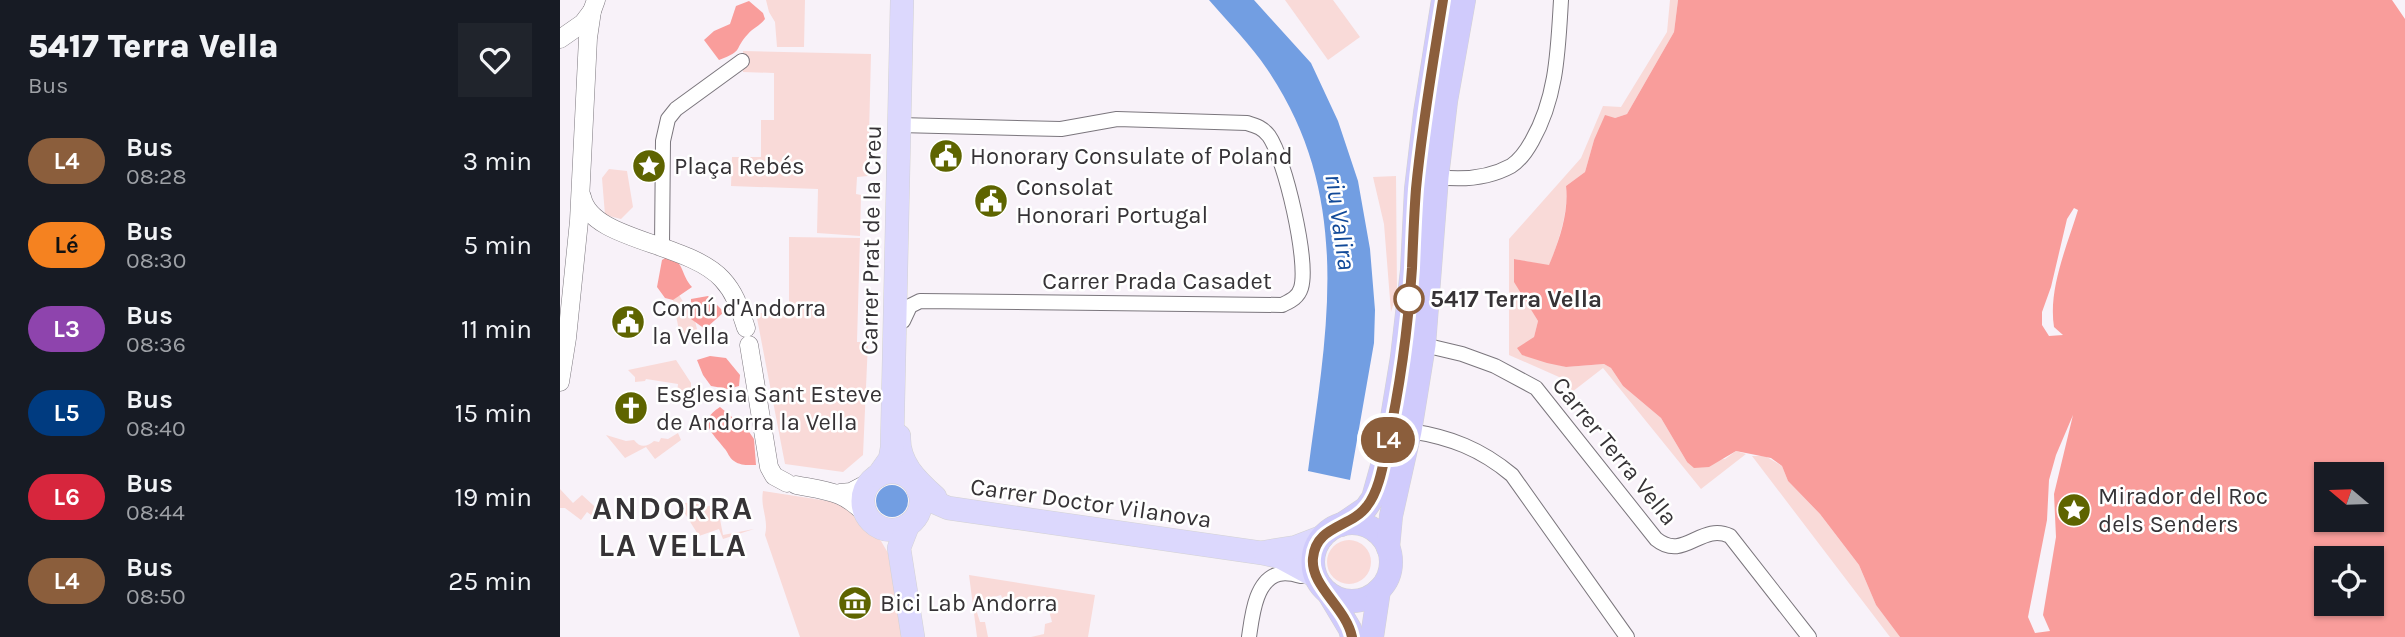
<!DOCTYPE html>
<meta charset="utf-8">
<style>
body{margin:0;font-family:Karla,sans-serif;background:#20242c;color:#f1f3f6;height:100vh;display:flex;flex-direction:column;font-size:26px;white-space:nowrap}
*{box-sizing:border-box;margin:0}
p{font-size:23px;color:#9ea1a6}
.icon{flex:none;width:38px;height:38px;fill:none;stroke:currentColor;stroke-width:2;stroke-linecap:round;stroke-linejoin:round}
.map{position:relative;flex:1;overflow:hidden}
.drawer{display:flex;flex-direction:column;background:#171b24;width:560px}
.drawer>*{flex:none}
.badge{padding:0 14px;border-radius:23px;font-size:24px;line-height:46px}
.needle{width:46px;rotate:289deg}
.tools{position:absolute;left:1754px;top:462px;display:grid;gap:14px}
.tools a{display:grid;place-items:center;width:70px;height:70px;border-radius:0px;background:#171b24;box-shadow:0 2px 5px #0004;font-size:35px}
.map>.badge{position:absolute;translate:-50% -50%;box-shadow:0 0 0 4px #fff}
.round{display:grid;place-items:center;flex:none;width:74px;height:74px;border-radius:0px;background:#20242c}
.head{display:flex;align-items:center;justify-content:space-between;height:119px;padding:0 28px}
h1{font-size:33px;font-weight:800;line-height:52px}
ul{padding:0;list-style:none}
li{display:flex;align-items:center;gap:21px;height:84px;padding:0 28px}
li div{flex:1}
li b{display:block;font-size:26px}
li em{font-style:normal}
li .badge{min-width:77px;font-weight:700;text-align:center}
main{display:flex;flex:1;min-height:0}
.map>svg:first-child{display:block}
.green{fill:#f9dad8}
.forest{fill:#f99d9b;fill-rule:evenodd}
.water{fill:#729ee2}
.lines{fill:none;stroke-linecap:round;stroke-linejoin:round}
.minor-casing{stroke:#7b767d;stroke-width:16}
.tertiary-casing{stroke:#7b767d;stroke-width:19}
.primary-casing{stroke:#d3d2d3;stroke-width:24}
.trunk-casing{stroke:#d3d2d3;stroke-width:24}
.minor{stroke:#fff;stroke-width:14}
.tertiary{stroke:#fff;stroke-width:18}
.primary{stroke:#dcd8fd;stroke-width:23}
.trunk{stroke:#d0cbfc;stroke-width:23}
.line-casing{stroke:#fff;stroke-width:16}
.line{stroke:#8b5e3c;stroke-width:10}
.stop-dot{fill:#fff;stroke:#8b5e3c;stroke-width:3.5}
.labels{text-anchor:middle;stroke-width:5;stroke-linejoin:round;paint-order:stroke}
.poi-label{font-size:24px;fill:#363336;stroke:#fff;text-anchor:start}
.street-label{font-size:24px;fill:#363336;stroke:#fff}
.stop-label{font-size:24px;font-weight:bold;fill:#363336;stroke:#fff;text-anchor:start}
.water-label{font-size:26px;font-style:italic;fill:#114998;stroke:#fff}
.district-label{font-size:32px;font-weight:bold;letter-spacing:2px;fill:#363336;stroke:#fff}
</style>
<main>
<section class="drawer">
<div class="head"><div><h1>5417 Terra Vella</h1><p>Bus</p></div><a class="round"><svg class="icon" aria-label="heart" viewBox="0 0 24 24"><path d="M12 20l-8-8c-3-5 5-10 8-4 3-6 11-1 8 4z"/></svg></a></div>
<ul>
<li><span class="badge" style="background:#8b5e3c;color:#fff">L4</span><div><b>Bus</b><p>08:28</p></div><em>3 min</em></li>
<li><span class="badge" style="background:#f58220;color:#111">Lé</span><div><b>Bus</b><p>08:30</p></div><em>5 min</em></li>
<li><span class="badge" style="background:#8e44ad;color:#fff">L3</span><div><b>Bus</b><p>08:36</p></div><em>11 min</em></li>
<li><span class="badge" style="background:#003b80;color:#fff">L5</span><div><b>Bus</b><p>08:40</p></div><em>15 min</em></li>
<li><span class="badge" style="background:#d7263d;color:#fff">L6</span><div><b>Bus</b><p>08:44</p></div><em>19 min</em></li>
<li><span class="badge" style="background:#8b5e3c;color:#fff">L4</span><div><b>Bus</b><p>08:50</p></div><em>25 min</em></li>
</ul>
</section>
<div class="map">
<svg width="1845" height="637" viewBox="0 0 1845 637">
<rect width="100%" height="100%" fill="#f8f2f9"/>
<!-- green -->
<g class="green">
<polygon points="206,0 245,0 244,47 217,47 215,22 209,12"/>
<polygon points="725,0 773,0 800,37 768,60"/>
<path d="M 1110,0 L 1118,0 L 1114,32 L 1067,114 L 1055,118 L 1034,140 L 1025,172 L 1006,186 C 1009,212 998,243 989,266 L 955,259 L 955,282 L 978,321 L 974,337 L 963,355 L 1006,367 L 1044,364 L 1051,368 L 1063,386 L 1101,418 L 1127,462 L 1165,459 L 1176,451 L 1186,454 L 1141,489 L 1043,368 L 1012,392 L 999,377 L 949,355 L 949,239 L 1021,158 L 1043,106 L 1061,107 L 1107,32 Z"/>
<polygon points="183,51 311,54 308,176 297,177 296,194 301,195 300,236 257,233 258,189 171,186 172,157 201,157 201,120 214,120 214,73 183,72"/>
<polygon points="49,169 67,171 73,207 61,219 45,215 42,178"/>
<polygon points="836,176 837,292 831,312 824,224 813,177"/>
<polygon points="229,237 300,238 297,342 308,342 303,455 283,472 225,464 196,313 229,313"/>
<polygon points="119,295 135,321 139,337 121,341 113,300"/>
<polygon points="116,360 131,383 131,395 117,393 118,384 86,379 85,381 75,382 75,377 68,370"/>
<path d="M 118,433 L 121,440 L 95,459 L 86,447 L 65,458 L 46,435 L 66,441 L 74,440 C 80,448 87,447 94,441 L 99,442 L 101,438 L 108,439 Z"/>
<polygon points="1192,456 1205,456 1222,466 1228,481 1260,514 1299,565 1316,605 1340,637 1330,637"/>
<polygon points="0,489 13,503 22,495 43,514 38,520 27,512 21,520 5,508 0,508"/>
<path d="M 203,491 L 281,503 L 321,541 L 328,553 L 343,637 L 240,637 L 205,535 C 209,520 200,507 203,491 Z"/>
<polygon points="143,500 144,507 153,505 156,520 160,519 163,535 194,529 163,539 159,529 139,536 124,512 112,521 123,508 120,504"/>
<circle cx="789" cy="562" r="22"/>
<polygon points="409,575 535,595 528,637 471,637 484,634 485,624 492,622 485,596 445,606 441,595 414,603 420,622 425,622 428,637 417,637"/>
</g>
<!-- forest -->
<g class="forest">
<path d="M 1118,0 L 1832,0 L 1845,19 L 1845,637 L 1340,637 L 1316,605 L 1299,565 L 1260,514 L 1228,481 L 1222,466 L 1211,458 L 1176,451 L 1149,467 L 1134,468 L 1127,462 L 1101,418 L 1063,386 L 1051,368 L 1044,364 L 1006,367 L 987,363 L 962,355 L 957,348 L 974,337 L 978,321 L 954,282 L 954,259 L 989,265 C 999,241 1009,213 1006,186 L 1025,172 L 1034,140 L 1045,115 L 1055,118 L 1067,114 L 1114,32 ZM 1514,208 L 1518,210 C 1507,246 1488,289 1494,327 L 1503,335 L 1489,336 L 1482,325 L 1482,312 L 1491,287 L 1507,219 ZM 1513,415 L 1494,494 L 1496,537 L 1483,615 L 1490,631 L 1475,633 L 1468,617 L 1487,520 L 1489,480 L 1496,455 ZM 1766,474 L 1811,474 L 1811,520 L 1766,520 ZM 1766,558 L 1811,558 L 1811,604 L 1766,604 Z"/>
<path d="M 189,1 L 203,13 L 205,19 C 200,26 193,28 188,34 C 173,50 185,50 159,60 L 144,40 L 154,31 L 170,24 L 176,6 Z"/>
<path d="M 110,255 C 125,265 121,275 132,287 L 113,300 L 105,298 L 97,287 L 102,260 Z"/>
<polygon points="148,296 164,312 145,329 131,319 131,299"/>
<polygon points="150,356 166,358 180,375 179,386 168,389 151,386 143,375 137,360"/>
<path d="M 160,407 L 172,417 L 176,427 L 185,426 L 194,439 L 196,465 C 189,465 181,466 174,461 C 169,458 168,452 164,448 C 153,433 136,422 160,407 Z"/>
</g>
<!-- water -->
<g class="water">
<path d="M 649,0 L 694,0 L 751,63 L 778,121 L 798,181 L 810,249 L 815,310 L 814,343 L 790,480 L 748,471 C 767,329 794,197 707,69 C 691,45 668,22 649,0 Z"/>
<circle cx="332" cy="501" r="16"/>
</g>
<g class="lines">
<!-- minor casing -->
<g class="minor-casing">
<g id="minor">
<path d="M 339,125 L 501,129 L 557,119 L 687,123 C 697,126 703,128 709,136 C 725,159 749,262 741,288 C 738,298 730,301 722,305 L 360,301 L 350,306 L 343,321"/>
<path d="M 877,177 C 901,180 929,178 951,166 C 959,161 967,150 972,141 C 997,97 998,50 1001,0"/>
<polyline points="102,245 103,141 108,119 116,109 182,61"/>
<path d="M 864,345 L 902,354 L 935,366 L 976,388 L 1096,539 C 1124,562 1141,522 1170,536 L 1249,637"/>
<path d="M 850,431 C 890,437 921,449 952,475 L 1067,637"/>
<path d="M 689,637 C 692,617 695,580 719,574 C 726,572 734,574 741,576"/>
</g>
</g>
<!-- tertiary casing -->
<g class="tertiary-casing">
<g id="tertiary">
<polyline points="0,39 23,23 32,11"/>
<path d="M 22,197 C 31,241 128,242 162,279 C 176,294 180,310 186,328"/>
<polyline points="189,345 209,467 214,476 227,483"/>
<polyline points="0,382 7,338 19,221 28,38 32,11 36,0"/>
<path d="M 236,485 C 267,491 285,491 307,516"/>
<polyline points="280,493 291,492 310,482"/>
</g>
</g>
<!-- primary casing -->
<g class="primary-casing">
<g id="primary">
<path d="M 339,436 C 338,463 356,480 375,497"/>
<circle cx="332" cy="501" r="29"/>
<polyline points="318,476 330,459 332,448 342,0"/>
<polyline points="358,490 365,498 388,508 702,553 720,557 755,576"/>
<polyline points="348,525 339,548 353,637"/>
<polyline points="705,552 736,547 762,537"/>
</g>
</g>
<!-- trunk casing -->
<g class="trunk-casing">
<g id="trunk">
<circle cx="792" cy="562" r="39"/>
<polyline points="781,525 806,508 813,498 827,448 842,357 852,270 856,189 865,113 883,0"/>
<polyline points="828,548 831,516 850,431 864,345 877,177 886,101 904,0"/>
<polyline points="769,594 790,629 792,637"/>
<polyline points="812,637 819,590"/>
</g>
</g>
<!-- minor -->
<use href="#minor" class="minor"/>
<!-- tertiary -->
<use href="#tertiary" class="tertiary"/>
<!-- primary -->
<use href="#primary" class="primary"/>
<!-- trunk -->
<use href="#trunk" class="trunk"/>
</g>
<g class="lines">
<!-- line casing -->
<g class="line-casing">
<path id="line" d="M 792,637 C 786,607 750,586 753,558 C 756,525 791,528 807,506 C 819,491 823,465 827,446 C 840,388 848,328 852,268 C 853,242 854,215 856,189 C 862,125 873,63 883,0"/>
</g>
<!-- line -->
<use href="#line" class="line"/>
</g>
<!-- icons -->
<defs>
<g id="civic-disc" transform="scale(1.75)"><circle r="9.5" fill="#5e6400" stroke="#fff"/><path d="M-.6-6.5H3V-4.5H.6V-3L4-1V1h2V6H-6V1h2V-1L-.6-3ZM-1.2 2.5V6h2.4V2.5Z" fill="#fff"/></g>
<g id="sight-disc" transform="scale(1.75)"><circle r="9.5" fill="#5e6400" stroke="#fff"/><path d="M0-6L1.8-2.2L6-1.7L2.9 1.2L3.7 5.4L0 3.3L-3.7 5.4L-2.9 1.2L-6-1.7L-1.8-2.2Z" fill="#fff"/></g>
<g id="church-disc" transform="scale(1.75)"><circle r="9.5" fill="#5e6400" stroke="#fff"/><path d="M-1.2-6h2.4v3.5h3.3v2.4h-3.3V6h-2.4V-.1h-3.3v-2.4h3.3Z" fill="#fff"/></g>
<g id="museum-disc" transform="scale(1.75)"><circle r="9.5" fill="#5e6400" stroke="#fff"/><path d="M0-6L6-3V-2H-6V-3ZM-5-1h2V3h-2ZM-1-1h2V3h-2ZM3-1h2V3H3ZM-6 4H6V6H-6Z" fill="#fff"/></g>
</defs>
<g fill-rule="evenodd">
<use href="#civic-disc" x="386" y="156"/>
<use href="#sight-disc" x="89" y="166"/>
<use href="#civic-disc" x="431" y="201"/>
<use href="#civic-disc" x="68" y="322"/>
<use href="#church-disc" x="71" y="408"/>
<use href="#sight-disc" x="1514" y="510"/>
<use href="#museum-disc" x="295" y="603"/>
</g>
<!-- markers -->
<circle class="stop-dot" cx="849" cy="299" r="14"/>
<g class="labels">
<!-- poi labels -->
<g class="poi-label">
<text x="410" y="164">Honorary Consulate of Poland</text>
<text x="114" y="174">Plaça Rebés</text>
<text x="456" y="195">Consolat<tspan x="456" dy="28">Honorari Portugal</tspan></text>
<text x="92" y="316">Comú d'Andorra<tspan x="92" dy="28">la Vella</tspan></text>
<text x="96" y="402">Esglesia Sant Esteve<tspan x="96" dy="28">de Andorra la Vella</tspan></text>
<text x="1538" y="504">Mirador del Roc<tspan x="1538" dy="28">dels Senders</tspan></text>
<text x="320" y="611">Bici Lab Andorra</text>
</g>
<!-- street labels -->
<g class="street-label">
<text transform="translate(311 240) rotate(-89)" y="8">Carrer Prat de la Creu</text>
<text x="597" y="289">Carrer Prada Casadet</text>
<text transform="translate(1055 451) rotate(51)" y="8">Carrer Terra Vella</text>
<text transform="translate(531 503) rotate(8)" y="8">Carrer Doctor Vilanova</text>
</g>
<!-- stop labels -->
<g class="stop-label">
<text x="870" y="307">5417 Terra Vella</text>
</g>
<!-- water labels -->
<g class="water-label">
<text transform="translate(781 222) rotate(82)" y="9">riu Valira</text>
</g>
<!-- district labels -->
<g class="district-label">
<text x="113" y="519">ANDORRA<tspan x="113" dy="37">LA VELLA</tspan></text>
</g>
</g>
</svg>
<div class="tools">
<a><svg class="needle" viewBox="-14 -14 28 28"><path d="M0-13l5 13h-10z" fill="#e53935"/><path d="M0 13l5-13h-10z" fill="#9ea1a6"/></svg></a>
<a><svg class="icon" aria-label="locate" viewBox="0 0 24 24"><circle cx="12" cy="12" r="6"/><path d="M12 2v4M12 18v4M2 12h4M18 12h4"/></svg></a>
</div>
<b class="badge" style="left:828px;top:440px;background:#8b5e3c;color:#fff">L4</b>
</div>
</main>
